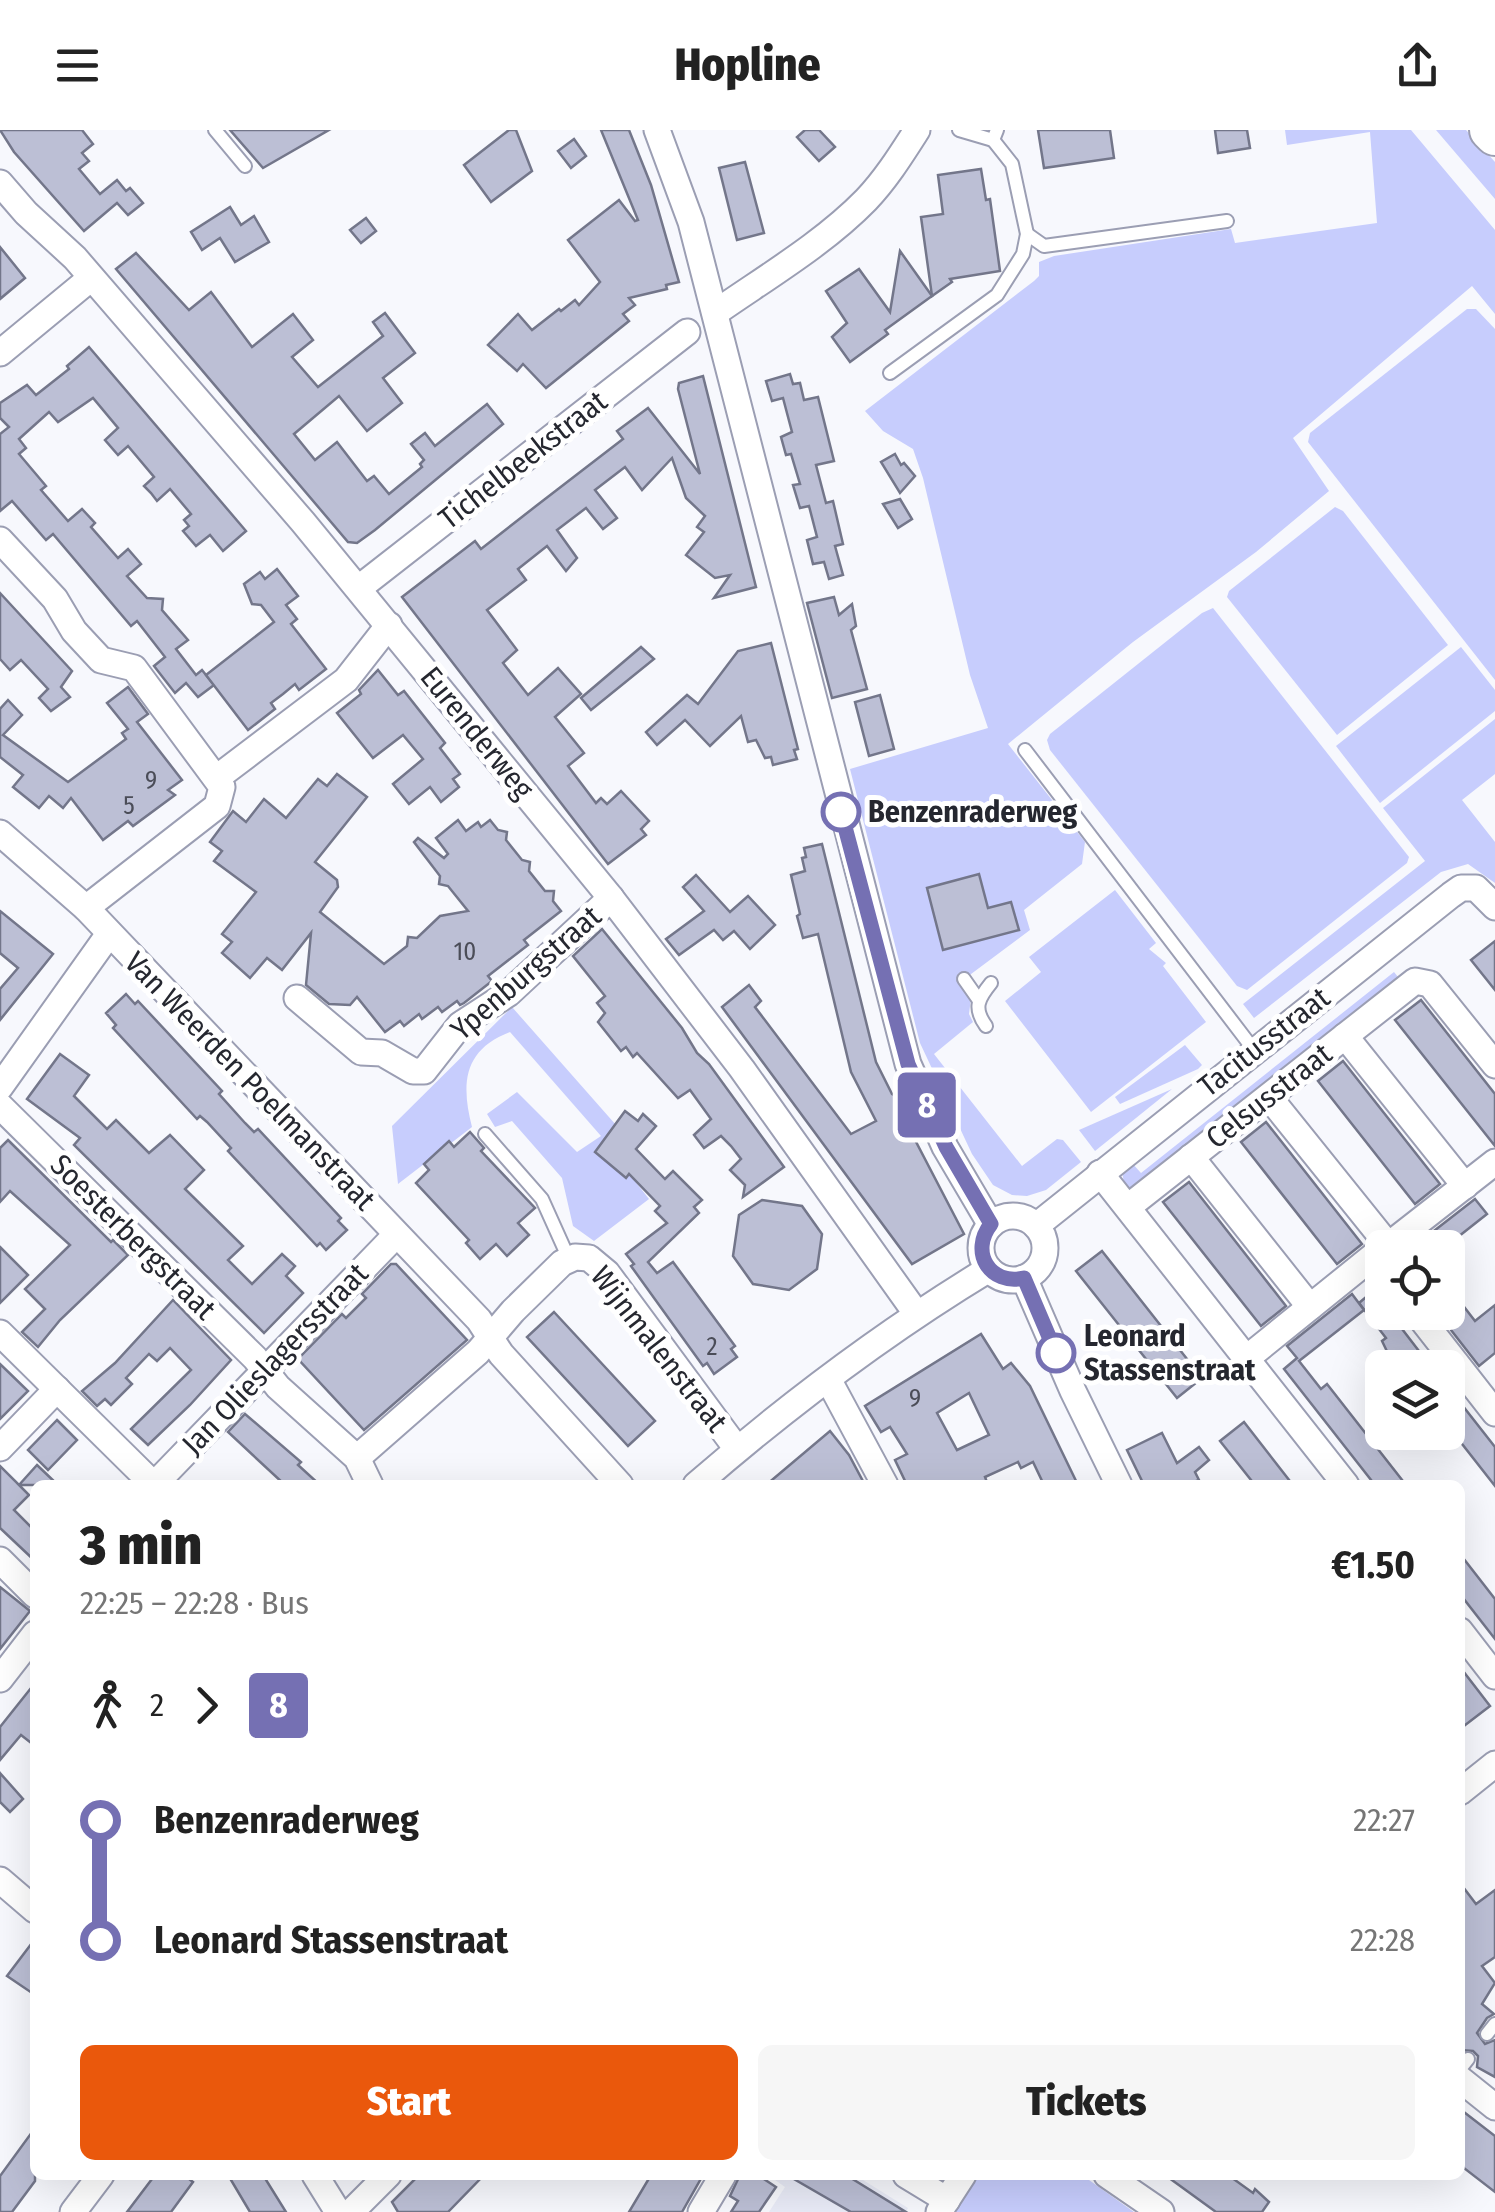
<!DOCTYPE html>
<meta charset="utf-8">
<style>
body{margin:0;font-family:"Fira Sans Condensed",sans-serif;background:#f6f6f6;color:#222;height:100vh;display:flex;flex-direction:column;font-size:38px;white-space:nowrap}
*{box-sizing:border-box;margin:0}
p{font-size:32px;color:#767676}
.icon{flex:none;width:55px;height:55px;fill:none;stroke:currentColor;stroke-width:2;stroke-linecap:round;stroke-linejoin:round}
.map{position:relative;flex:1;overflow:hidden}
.details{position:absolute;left:30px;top:1350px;width:1435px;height:700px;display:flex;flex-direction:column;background:#fff;border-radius:15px;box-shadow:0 10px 40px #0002}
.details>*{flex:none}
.badge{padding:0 20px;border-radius:8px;font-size:35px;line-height:65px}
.fabs{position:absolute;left:1365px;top:1100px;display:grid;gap:20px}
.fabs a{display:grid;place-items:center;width:100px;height:100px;border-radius:15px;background:#fff;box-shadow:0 10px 40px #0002;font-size:50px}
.map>.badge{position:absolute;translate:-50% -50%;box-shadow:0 0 0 5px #fff}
.legs{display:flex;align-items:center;gap:15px;height:110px;padding:0 50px;font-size:32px}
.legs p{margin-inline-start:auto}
.head{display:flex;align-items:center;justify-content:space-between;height:170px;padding:0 50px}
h1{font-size:55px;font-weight:800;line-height:75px}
.cta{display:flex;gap:20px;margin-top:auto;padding:20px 50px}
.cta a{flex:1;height:115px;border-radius:15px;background:#ea580c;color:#fff;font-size:40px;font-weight:800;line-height:115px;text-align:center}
.cta a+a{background:#f6f6f6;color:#222}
ul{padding:0 50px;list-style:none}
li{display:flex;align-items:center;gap:35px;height:120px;font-size:38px}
li i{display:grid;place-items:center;width:15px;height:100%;margin:0 12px;background:currentColor}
li i::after{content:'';width:25px;height:25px;margin:-12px;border:8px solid;border-radius:50%;background:#fff}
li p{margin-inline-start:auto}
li:first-child i{background:linear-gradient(#0000 50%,currentColor 0)}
li:last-child i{background:linear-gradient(currentColor 50%,#0000 0)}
header{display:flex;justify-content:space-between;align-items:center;height:130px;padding:0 50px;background:#fff;font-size:45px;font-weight:800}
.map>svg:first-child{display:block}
.built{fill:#e9ebf7}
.green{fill:#c7cdfd}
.building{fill:#bcbfd5;stroke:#73768a;stroke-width:2.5;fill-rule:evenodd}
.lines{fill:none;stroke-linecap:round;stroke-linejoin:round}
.service-casing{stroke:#9b9eb3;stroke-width:16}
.minor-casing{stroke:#9b9eb3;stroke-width:29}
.trunk-casing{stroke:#9b9eb3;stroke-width:44}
.service{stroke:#fff;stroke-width:12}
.minor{stroke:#fff;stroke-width:25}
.trunk{stroke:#fff;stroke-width:40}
.line-1-casing{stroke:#fff;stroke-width:22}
.line-1{stroke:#7570b3;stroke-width:15}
.stop-1-dot{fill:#fff;stroke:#7570b3;stroke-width:5}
.labels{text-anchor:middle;stroke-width:10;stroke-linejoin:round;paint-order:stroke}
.number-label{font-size:25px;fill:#4b4d58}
.street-label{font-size:30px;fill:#25272f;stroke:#fff}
.stop-label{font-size:30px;font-weight:bold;fill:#25272f;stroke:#fff;text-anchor:start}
</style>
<header><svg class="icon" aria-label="menu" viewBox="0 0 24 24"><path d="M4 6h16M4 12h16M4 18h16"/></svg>Hopline<svg class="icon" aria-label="share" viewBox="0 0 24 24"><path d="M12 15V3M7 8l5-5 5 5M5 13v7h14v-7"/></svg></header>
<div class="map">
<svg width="1495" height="2082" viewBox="0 0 1495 2082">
<rect width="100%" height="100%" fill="#f7f8fd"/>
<!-- built -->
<polygon class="built" points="768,2045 855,2045 908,2078 906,2082 769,2082 785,2057"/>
<!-- green -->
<g class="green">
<polygon points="1285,0 1411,0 1495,100 1495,184 1472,156 1293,308 1329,361 1256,422 1133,512 1008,614 1085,712 1082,734 1024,780 1030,800 963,850 971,868 969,884 973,892 934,924 1022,1036 1057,1009 1063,1010 1081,1032 1046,1060 1027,1066 1012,1065 993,1055 972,1024 920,913 850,639 988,598 970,545 923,348 913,319 883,301 865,281 1034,151 1039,146 1039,132 1054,126 1231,99 1235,113 1377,93 1370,2 1287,15"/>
<polygon points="1436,0 1466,0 1495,32 1495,69"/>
<polygon points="1467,179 1476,179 1495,199 1495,550 1308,312 1310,303"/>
<polygon points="1335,377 1343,381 1448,515 1337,605 1227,467 1229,461"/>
<polygon points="1213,478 1409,727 1407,733 1247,860 1237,856 1050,620 1047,610 1050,604 1202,483"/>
<polygon points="1461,517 1495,560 1495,581 1380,673 1336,616"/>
<polygon points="1495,589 1495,644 1462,670 1495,712 1495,753 1468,734 1441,742 1254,888 1243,874 1425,731 1383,678"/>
<polygon points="1115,760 1156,813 1149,819 1166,833 1163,836 1206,892 1091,982 1005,871 1041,842 1029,827"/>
<polygon points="1394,842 1402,852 1131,1059 1124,1054 1122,1040 1131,1032 1141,1043"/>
<path d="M 512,877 L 616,995 L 609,1018 L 649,1069 L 594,1111 L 573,1096 L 562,1048 L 512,991 L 495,997 L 487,984 L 517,962 L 577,1022 L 601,1006 L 510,902 C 463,920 461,954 472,997 L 398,1054 L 392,996 Z"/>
<polygon points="1185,915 1202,935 1198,939 1120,974 1115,967"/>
<polygon points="1172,959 1095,1021 1079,1000"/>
<polygon points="979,2045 1082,2045 1134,2082 954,2082"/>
</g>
<!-- building -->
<g class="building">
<polygon points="0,0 82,0 93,14 82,23 89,31 79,39 100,64 117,50 126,61 130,58 143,73 128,85 117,73 84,101 14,22"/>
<polygon points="230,0 329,0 263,38"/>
<polygon points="509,0 516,0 532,41 491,72 464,35"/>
<polygon points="601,0 629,0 651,55 679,152 666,155 667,159 629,168 635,175 623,184 629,191 546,258 523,234 517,241 488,215 518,184 532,200 559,179 561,181 575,170 579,175 600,152 568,110 619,70 635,91 638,90"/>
<polygon points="805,0 819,0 835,17 819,31 797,7"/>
<polygon points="1038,0 1110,0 1114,28 1044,38"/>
<polygon points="1215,0 1247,0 1250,18 1218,23"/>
<polygon points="574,9 586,26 571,38 558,21"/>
<polygon points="745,32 764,103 737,110 719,38"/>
<polygon points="981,39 986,70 990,69 1000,141 950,149 952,152 932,166 921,87 943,84 938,45"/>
<polygon points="230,77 241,95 254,86 269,112 235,132 220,108 202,120 191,102"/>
<polygon points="366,88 376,101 361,113 350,100"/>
<polygon points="0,117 25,148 0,169"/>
<polygon points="900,121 932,166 885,200 888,204 850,232 832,207 847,193 826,161 859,139 890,182"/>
<polygon points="136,123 189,180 211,162 252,217 293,184 313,210 292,227 318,257 383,206 373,192 385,183 415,223 383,248 402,273 367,301 339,266 294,304 315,330 337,312 367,351 374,346 389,364 422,337 420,334 424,330 411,314 425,303 435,316 487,274 503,294 375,400 357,413 348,412 116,139"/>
<polygon points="89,217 246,401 223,421 210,405 196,416 183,401 189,396 184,390 191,384 170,359 157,371 151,363 144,356 154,347 128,316 118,325 105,310 118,298 93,268 58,292 49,282 19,309 26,318 19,324 46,356 41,360 68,391 82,379 95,393 91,397 118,428 128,419 141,434 127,446 147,468 163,469 162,480 188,510 176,519 196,545 202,540 214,555 198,567 186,553 175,563 154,536 165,527 137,491 131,496 53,404 46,410 12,371 0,381 0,304 9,297 0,288 0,273 27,255 36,265 69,239 67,236"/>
<polygon points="790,244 793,254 800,253 804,270 818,267 834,331 816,335 826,373 833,371 843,414 835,416 843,445 829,449 824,432 813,434 807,410 817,407 809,376 800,378 793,355 800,354 791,324 786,325 781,307 792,302 783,268 772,271 766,251"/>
<polygon points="703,246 756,457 714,468 730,445 715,448 686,425 704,402 697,397 705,386 686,368 672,328 642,360 625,337 595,360 617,388 603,399 586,378 557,400 577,428 566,441 547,416 518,439 526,450 487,480 517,520 503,533 528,565 558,538 581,564 555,587 584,623 568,636 596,673 601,668 607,674 621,661 649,691 641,699 646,705 608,734 402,467 475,411 481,419 536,376 623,309 617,301 648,278 700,344 678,259 679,253"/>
<polygon points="895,324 901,335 904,333 915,346 900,363 881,332"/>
<polygon points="900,369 912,389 898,398 883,374"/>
<polygon points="277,439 298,466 286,475 297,489 291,494 326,539 299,560 295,554 283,564 271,573 275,579 248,600 206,545 274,492 261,475 252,474 244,454 260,442 265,449"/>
<polygon points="0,463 72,541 61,557 70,567 51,581 39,568 48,559 21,530 10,540 0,529"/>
<polygon points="834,467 839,485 852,474 856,496 851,500 867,559 832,568 807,473"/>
<polygon points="771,513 798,619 794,620 797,629 773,635 771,627 765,628 756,610 748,612 741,586 710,616 685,590 657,615 646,602 687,565 698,574 738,521"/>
<polygon points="641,517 654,529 591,580 581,568"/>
<polygon points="378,540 398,565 404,561 445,613 440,618 460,644 453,649 459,657 441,672 430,657 409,674 393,654 423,629 403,605 373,628 337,583 361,564 359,560"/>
<polygon points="128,557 148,584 137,592 182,650 168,660 175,665 133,696 128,691 103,710 71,668 63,678 49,666 39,678 13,657 23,645 0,627 0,579 8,570 22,585 3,605 68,652 126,609 122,603 128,599 107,573"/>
<polygon points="880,565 894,619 869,626 855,572"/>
<polygon points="337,644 367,667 315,732 337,750 338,757 320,782 384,834 407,816 408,807 417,808 440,786 468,781 448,756 439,754 440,746 414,712 418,708 444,728 448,724 436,708 458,690 466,701 478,692 481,697 490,690 498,700 507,702 506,710 522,730 530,732 529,741 545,761 554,761 553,771 561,781 524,810 528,815 488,846 492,851 464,873 460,875 457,871 442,882 438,877 422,889 419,884 404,896 400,891 385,902 357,867 350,875 329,874 306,855 311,803 282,840 267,828 250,848 222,823 232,812 222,804 256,762 214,731 222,721 210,712 233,681 246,692 264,669 286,688 318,649 327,656"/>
<polygon points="822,714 876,932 892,964 897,966 896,972 914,1000 913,1006 964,1104 912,1134 722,877 749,855 761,871 755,877 851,1004 876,991 851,942 818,804 803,808 797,786 800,784 791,745 805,741 802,728 806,727 804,718"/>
<polygon points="979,744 988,778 1011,772 1019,800 943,820 927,758"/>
<polygon points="696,745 730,782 748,766 775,795 750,819 734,801 723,810 714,800 679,825 666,809 704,781 683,757"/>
<polygon points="0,781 53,824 0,890 0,859 18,838 0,823"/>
<polygon points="602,799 682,898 697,923 709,934 784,1037 743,1067 745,1055 730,1040 741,1029 731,1016 721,1006 704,1018 694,1005 711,989 690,960 678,968 637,923 633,927 626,917 621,921 598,892 605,883 597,873 605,866 573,826"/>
<polygon points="1495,811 1495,860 1471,830"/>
<polygon points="126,864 135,874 138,871 222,961 219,964 245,993 254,1002 258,999 341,1088 338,1091 347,1100 326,1120 320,1113 317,1116 228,1021 231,1018 207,992 200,986 197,989 113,898 116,895 106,883"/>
<polygon points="1421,870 1495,964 1495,1016 1395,890"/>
<polygon points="60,924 89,945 74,966 107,999 116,990 149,1023 170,1005 204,1040 185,1059 243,1116 228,1130 252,1154 282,1124 295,1136 286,1146 303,1163 264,1203 74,1015 80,1008 27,969"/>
<polygon points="1343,931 1440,1054 1415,1074 1318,951"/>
<polygon points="625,981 638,991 643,984 656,996 636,1019 665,1049 673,1041 702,1070 694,1077 699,1083 648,1132 657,1143 673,1132 735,1216 731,1219 737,1227 714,1244 707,1233 703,1236 631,1136 634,1134 626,1124 667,1093 655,1081 660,1076 629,1044 626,1048 595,1022"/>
<polygon points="1266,992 1362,1114 1337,1134 1241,1012"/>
<polygon points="470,1002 484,1018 481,1021 535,1078 518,1093 529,1105 507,1126 496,1114 480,1129 466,1113 469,1110 416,1053 429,1040 424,1034 449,1011 454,1017"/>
<polygon points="8,1010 111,1112 113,1110 128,1125 60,1190 38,1217 22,1202 45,1179 25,1159 70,1115 10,1061 0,1072 0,1018"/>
<polygon points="1189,1052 1286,1176 1261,1196 1163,1072"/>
<polygon points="1475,1069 1487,1084 1444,1118 1412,1118"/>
<polygon points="762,1070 802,1076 822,1104 817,1139 789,1160 753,1154 733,1126 739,1085"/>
<polygon points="0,1117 28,1145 0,1173"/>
<polygon points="1102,1121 1202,1248 1177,1268 1076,1141"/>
<polygon points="391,1134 396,1134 467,1210 364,1300 298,1229 342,1184 346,1188 366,1168 362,1164"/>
<polygon points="1448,1156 1475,1191 1495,1175 1495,1223 1479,1236 1437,1182 1448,1182"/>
<polygon points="1372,1162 1382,1175 1382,1182 1389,1182 1432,1238 1395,1238 1382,1211 1386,1208 1359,1173"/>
<polygon points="1352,1164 1364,1180 1299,1231 1321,1259 1327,1254 1406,1355 1375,1355 1284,1239 1297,1228 1287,1216"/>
<polygon points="173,1170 231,1230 190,1275 148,1315 131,1299 191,1240 170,1218 157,1231 149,1224 126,1248 132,1254 111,1275 105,1269 97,1276 82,1261 115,1233"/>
<polygon points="554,1182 655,1291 628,1316 527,1207"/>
<path d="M 981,1204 L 1003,1239 L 1011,1233 L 1030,1256 L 1078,1355 L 1044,1355 L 1033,1332 L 1021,1338 L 1018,1332 L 985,1347 L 988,1355 L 907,1355 L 895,1330 L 907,1324 L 890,1297 L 881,1302 L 865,1276 ZM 969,1263 L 989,1305 L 957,1320 L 937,1283 Z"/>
<polygon points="0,1234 28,1261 0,1289"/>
<polygon points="1448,1257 1495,1317 1495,1356 1448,1296"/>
<polygon points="245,1284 301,1332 298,1335 320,1355 285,1355 228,1302"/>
<polygon points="57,1290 77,1310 48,1340 28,1320"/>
<polygon points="1244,1292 1293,1355 1255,1355 1220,1311"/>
<polygon points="830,1301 849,1325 865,1355 766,1355"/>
<polygon points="1162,1303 1177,1333 1199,1317 1209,1330 1195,1342 1199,1350 1186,1355 1144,1355 1127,1320"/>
<polygon points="37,1335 58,1355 19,1355 29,1365 14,1380 35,1401 35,1431 0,1398 0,1336 19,1355"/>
<polygon points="1460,1424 1495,1469 1495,1509 1460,1464"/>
<polygon points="0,1457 30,1481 0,1519"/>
<polygon points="1460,1537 1490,1576 1460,1599"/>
<polygon points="35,1553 35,1616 21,1605 0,1630 0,1597"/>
<polygon points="0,1643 23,1669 10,1682 0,1672"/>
<polygon points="1460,1753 1476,1774 1495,1760 1495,1827 1482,1836 1495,1853 1482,1874 1494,1884 1487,1888 1477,1903 1485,1914 1495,1910 1495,1947 1477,1937 1478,1926 1473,1921 1460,1920"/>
<polygon points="35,1809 35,1865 7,1846"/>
<polygon points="1460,1979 1495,2006 1495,2062 1460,2035"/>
<polygon points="35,1998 35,2051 12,2082 0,2082 0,2046"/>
<polygon points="155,2045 184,2045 193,2052 171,2082 127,2082"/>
<polygon points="228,2045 263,2045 286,2082 250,2082"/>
<polygon points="419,2045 484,2045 448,2082 398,2082 392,2072"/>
<polygon points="651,2045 703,2045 682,2082 629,2082"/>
<polygon points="758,2045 776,2057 759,2082 731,2082 738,2071 730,2066 740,2045"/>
<polygon points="787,2045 846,2045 906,2082 851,2082"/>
<polygon points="1165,2045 1228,2045 1253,2063 1255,2059 1269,2072 1262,2082 1216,2082"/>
</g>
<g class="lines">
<!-- service casing -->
<g class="service-casing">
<g id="service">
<polyline points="215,0 245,36"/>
<polyline points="959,0 993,10 997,0"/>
<polyline points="1027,104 1044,116 1227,91"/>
<polyline points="890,243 997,165 1023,124 1027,104 1012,34 993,10"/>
<polyline points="1025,620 1254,920"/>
<polyline points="964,849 978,869"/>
<path d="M 986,896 C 973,878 978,869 991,853"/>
<polyline points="485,1004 542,1069 569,1129"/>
<polyline points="1487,1904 1495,1894"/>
<polyline points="1460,1939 1468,1929"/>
</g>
</g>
<!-- minor casing -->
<g class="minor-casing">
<g id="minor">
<polyline points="657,0 691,92 908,934 945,1017 991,1095"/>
<polyline points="0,53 26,83 75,128 303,392 611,768 742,939 916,1183"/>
<path d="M 715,183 C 765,148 823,114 866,70 C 886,49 901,25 917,0"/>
<polyline points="0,223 91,148"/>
<polyline points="0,410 55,469 74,501 101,530 134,538 222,657 217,676 86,778"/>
<polyline points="359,458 687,202"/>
<polyline points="218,647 346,550 389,495"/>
<polyline points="0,703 86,778 479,1190 501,1224 620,1355"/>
<polyline points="297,868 361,922 382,923 413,941 424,941 460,895 509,863 611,768"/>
<polyline points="1345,906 1465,1056"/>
<polyline points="0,957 109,804"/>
<polyline points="1269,967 1388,1115"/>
<polyline points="0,976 255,1228 278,1257 357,1328 370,1355"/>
<polyline points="1191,1027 1310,1177"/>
<polyline points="1100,1043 1346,1355"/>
<polyline points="1128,1077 1415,851 1430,854 1495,935"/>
<circle cx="1013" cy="1118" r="32"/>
<polyline points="1036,1096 1451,765 1461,758 1476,758 1495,777"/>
<polyline points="1385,1118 1495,1032"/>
<polyline points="1024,1148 1073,1261 1119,1355"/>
<polyline points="1416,1182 1495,1283"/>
<polyline points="0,1203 154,1355"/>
<polyline points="1247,1228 1382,1119"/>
<polyline points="828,1249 885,1355"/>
<polyline points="0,1318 57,1259"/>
<polyline points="357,1328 478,1222 513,1181 562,1133 575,1127 589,1128 607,1143 737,1319"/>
<polyline points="154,1355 396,1105"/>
<path d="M 696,1355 C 787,1276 885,1202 989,1139"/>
<polyline points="0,1430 35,1465"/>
<polyline points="1460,1501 1495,1546"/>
<polyline points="0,1549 35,1504"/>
<polyline points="1460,1662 1495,1634"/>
<polyline points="0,1750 35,1780"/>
<polyline points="1460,1949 1495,1977"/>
<polyline points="315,2045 338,2082"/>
<polyline points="906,2045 947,2070"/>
<polyline points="1107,2045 1161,2082"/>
<polyline points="73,2082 101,2045"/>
<polyline points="351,2082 388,2045"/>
<polyline points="701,2082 723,2045"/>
<polyline points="939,2082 963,2045"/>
</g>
</g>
<!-- trunk casing -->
<g class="trunk-casing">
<polyline id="trunk" points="1490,0 1495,5"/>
</g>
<!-- service -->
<use href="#service" class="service"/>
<!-- minor -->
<use href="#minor" class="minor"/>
<!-- trunk -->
<use href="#trunk" class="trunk"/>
</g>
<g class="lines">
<!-- line-1 casing -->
<g class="line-1-casing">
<path id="line-1" d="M 841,682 L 908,934 L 946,1017 L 991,1094 C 969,1122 990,1156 1024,1148 L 1056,1223"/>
</g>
<!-- line-1 -->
<use href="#line-1" class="line-1"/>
</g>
<!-- markers -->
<g class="stop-1-dot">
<circle cx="841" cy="682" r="18"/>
<circle cx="1056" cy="1223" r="18"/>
</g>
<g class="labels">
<!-- number labels -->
<g class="number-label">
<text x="151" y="659">9</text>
<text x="129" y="684">5</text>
<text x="465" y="830">10</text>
<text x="712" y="1225">2</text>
<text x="915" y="1277">9</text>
</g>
<!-- street labels -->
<g class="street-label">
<text transform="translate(523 330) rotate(-38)" y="10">Tichelbeekstraat</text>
<text transform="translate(477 603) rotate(51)" y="10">Eurenderweg</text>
<text transform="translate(526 843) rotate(-41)" y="10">Ypenburgstraat</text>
<text transform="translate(1264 912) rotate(-38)" y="10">Tacitusstraat</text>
<text transform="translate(250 951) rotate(46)" y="10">Van Weerden Poelmanstraat</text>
<text transform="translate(1269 966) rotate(-38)" y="10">Celsusstraat</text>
<text transform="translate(133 1107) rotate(45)" y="10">Soesterbergstraat</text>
<text transform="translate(659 1219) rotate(52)" y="10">Wijnmalenstraat</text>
<text transform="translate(275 1229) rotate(-46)" y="10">Jan Olieslagersstraat</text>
</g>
<!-- stop labels -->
<g class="stop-label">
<text x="868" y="692">Benzenraderweg</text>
<text x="1084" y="1216">Leonard<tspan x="1084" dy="34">Stassenstraat</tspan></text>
</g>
</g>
</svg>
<div class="fabs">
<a><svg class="icon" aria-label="locate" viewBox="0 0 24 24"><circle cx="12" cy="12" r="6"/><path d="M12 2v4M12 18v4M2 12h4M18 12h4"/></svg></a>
<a><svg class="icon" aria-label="layers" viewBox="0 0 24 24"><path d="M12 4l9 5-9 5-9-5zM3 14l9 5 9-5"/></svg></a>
</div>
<b class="badge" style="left:927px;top:975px;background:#7570b3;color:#fff">8</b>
<section class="details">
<div class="head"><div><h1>3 min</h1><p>22:25 – 22:28 · Bus</p></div><b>€1.50</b></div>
<div class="legs"><svg class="icon" aria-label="walk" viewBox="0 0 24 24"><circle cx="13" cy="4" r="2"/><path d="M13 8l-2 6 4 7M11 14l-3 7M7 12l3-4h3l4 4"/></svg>2<svg class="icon" aria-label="forward" viewBox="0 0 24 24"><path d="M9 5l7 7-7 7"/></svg><b class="badge" style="background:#7570b3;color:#fff">8</b></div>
<ul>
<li><i style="color:#7570b3"></i><b>Benzenraderweg</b><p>22:27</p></li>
<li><i style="color:#7570b3"></i><b>Leonard Stassenstraat</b><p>22:28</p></li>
</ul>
<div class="cta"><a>Start</a><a>Tickets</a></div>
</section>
</div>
